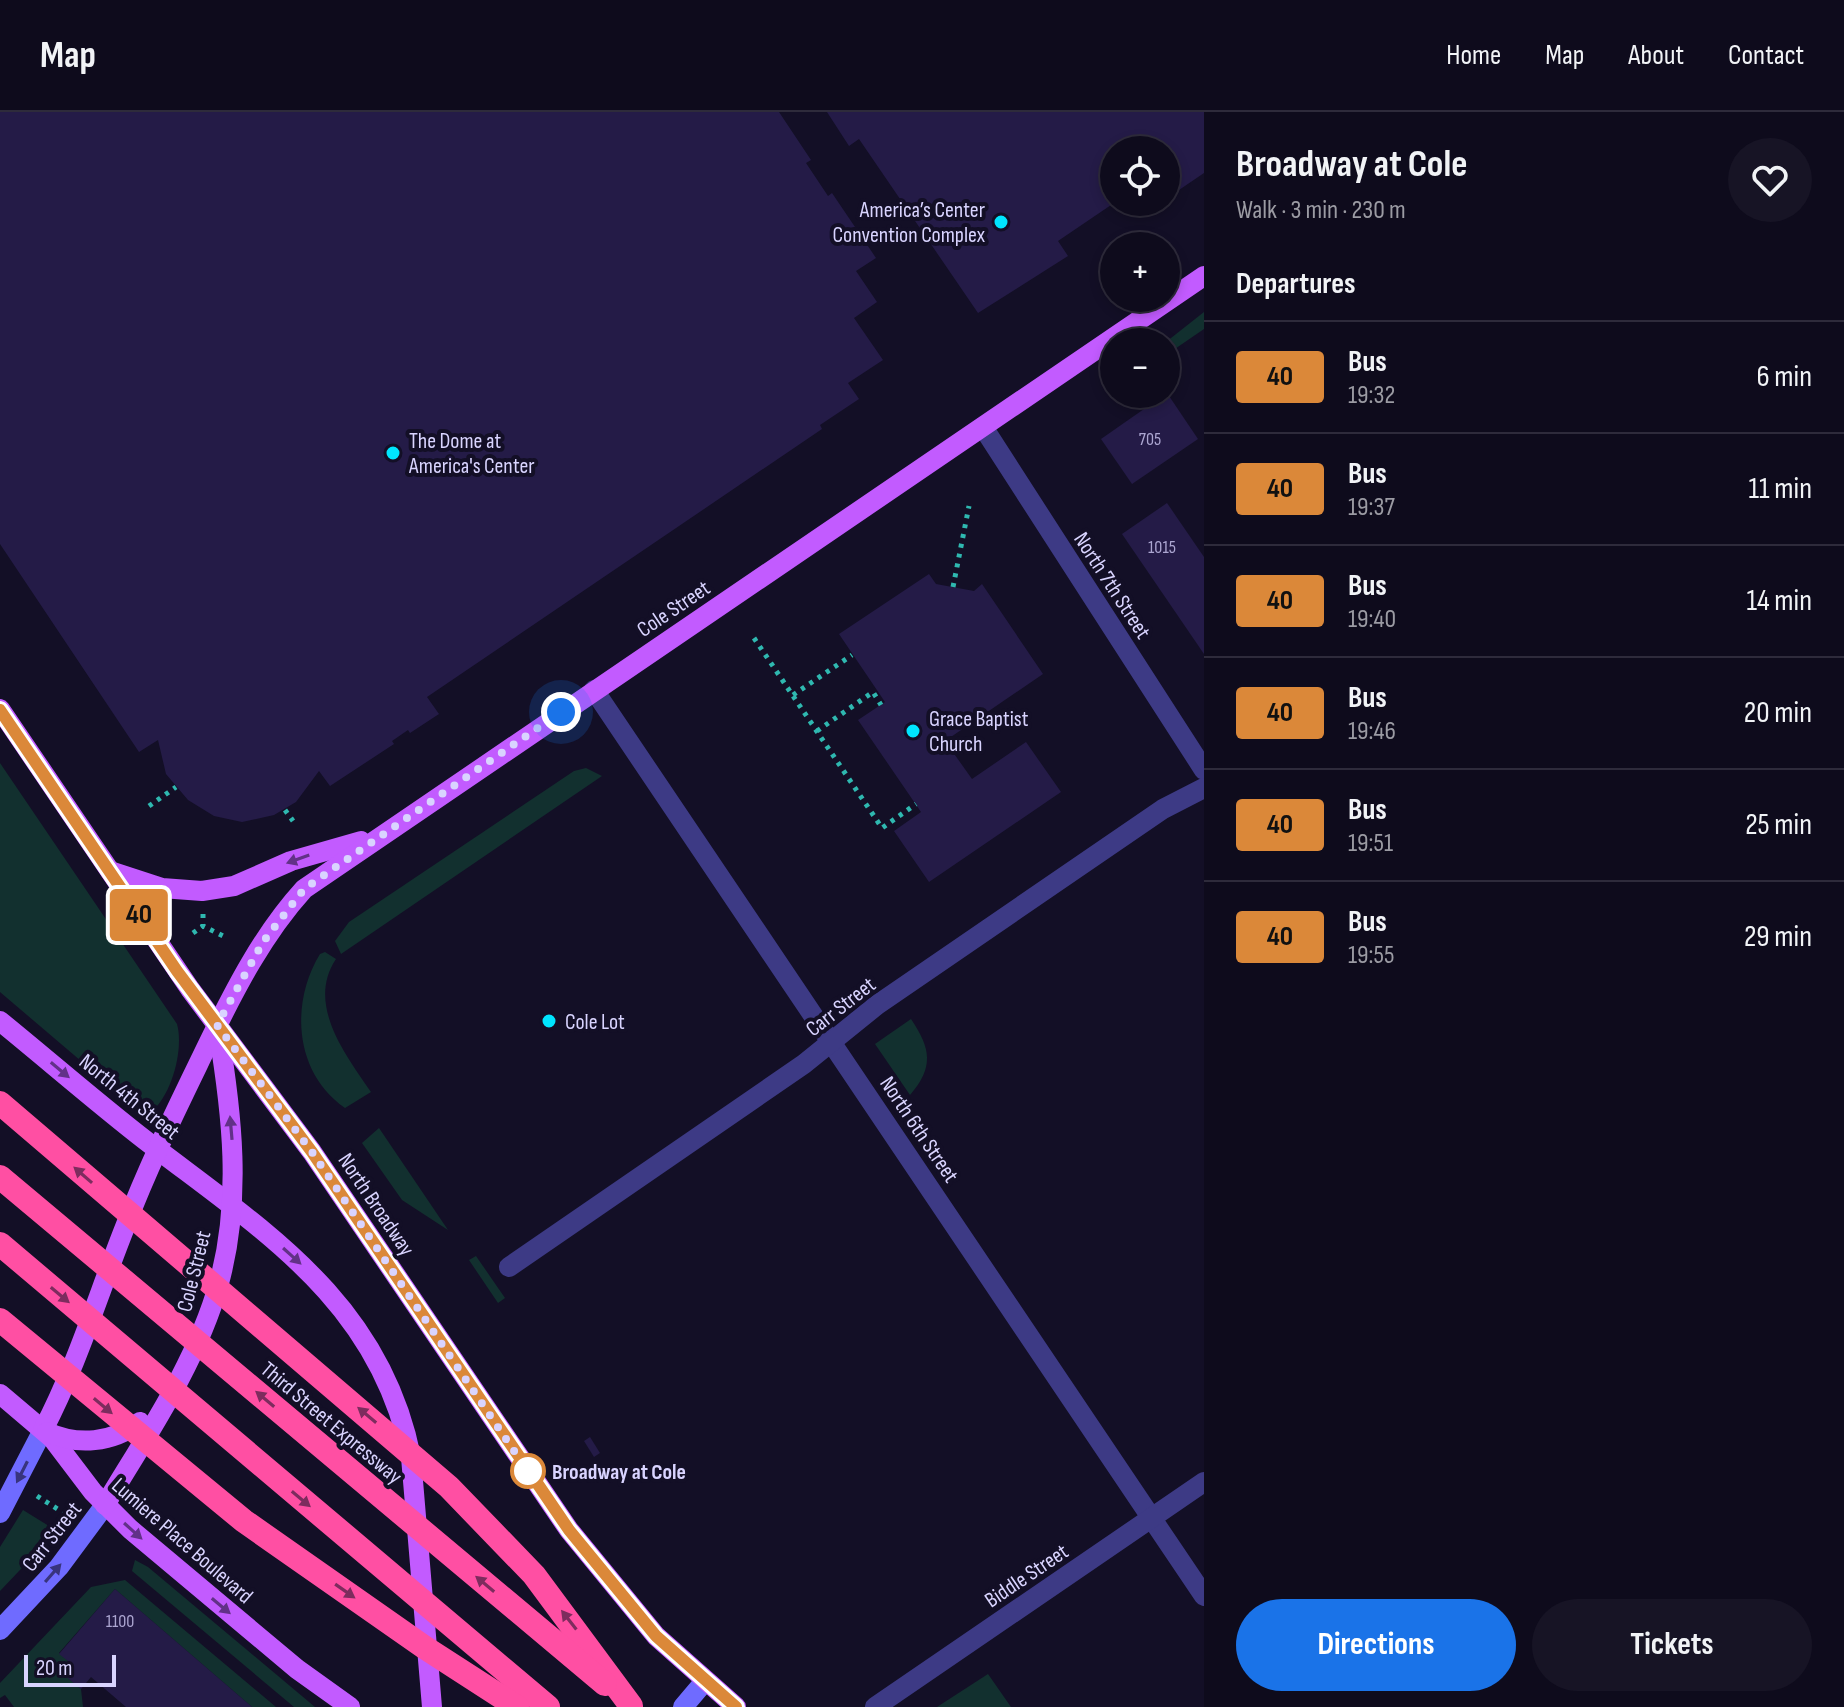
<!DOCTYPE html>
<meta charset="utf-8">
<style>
body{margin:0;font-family:"Sofia Sans Condensed",sans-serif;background:#171425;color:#f1f3f6;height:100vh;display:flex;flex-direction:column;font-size:30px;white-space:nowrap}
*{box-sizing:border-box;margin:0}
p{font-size:26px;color:#9b9ba3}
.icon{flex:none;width:44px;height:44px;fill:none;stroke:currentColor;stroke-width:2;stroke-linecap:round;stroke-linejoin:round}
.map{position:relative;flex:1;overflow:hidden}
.sheet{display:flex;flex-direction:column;background:#0e0b1c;width:640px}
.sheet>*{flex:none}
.badge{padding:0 16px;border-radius:6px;font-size:28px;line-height:52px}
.buttons{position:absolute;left:1100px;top:24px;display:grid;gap:16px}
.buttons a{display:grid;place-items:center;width:80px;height:80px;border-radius:50%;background:#0e0b1c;box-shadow:0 4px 12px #0003,0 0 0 2px #2e2b3b;font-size:40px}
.scale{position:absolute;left:24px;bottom:20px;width:92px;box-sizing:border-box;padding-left:8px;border:4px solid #d9d4ff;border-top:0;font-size:22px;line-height:28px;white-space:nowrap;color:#d9d4ff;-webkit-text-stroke:6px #130f26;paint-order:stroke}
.you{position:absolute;width:40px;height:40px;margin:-20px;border:6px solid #fff;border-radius:50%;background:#1a73e8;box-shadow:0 0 0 12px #1a73e833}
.map>.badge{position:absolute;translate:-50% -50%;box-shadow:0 0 0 4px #fff}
h2{padding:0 32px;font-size:30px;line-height:72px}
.round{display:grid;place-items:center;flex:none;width:84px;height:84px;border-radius:42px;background:#171425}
.headline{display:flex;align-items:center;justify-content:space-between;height:136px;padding:0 32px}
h1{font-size:38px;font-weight:700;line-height:60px}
.action{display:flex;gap:16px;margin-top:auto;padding:16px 32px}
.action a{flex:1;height:92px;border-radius:48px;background:#1a73e8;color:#fff;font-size:32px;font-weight:700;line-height:92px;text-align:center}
.action a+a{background:#171425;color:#f1f3f6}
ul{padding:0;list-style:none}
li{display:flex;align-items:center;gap:24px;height:112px;padding:0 32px;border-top:2px solid #2e2b3b}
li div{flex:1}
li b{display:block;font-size:30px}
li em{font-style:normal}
li .badge{min-width:88px;font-weight:700;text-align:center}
header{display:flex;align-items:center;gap:48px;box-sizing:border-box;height:112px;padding:0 40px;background:#0e0b1c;border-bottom:2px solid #2e2b3b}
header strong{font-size:38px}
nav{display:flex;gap:44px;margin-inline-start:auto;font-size:28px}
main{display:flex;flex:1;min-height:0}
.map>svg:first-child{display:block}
.green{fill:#12302f}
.building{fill:#241b47}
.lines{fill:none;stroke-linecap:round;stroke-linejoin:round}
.path{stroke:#2fb8b0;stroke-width:5;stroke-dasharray:4 6;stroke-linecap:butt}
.street{stroke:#3d3a85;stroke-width:20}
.secondary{stroke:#6f6bff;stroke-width:20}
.primary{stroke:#c25bff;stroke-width:20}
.highway-bridge{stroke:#ff4fa3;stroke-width:24}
.oneway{fill:#623188}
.oneway2{fill:#7d2c5e}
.oneway3{fill:#38347d}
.line-casing{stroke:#fff;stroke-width:18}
.line{stroke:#db8839;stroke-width:12}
.walk{stroke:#d9d4ff;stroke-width:8;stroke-dasharray:0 14.4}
.poi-dot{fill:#00e5ff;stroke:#130f26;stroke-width:3}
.stop-dot{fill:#fff;stroke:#db8839;stroke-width:4}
.labels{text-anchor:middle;stroke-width:8;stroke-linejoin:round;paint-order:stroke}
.number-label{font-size:18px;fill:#aca6d1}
.poi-label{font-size:22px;fill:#d9d4ff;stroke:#130f26;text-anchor:start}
.street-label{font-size:22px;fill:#d9d4ff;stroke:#130f26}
.stop-label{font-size:22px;font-weight:bold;fill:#d9d4ff;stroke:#130f26;text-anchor:start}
</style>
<header>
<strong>Map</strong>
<nav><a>Home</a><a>Map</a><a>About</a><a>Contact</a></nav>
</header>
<main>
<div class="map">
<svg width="1204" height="1595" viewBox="0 0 1204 1595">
<rect width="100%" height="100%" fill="#130f26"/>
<!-- green -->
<g class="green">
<polygon points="1204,200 1204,217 1166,243 1166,230"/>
<path d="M 0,651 L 177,912 C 184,937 172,983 151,1000 L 128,989 L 0,880 Z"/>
<polygon points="586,656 602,664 341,842 335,829 349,810 574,659"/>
<path d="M 325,840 L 336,847 C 306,892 345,942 371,980 L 345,996 C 294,961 290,891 320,842 Z"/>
<path d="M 911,907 C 931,937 934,955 910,983 L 875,932 Z"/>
<polygon points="379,1016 448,1118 402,1088 362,1031"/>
<polygon points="476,1144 505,1186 498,1191 469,1148"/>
<polygon points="23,1398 57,1419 0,1479 0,1435"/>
<polygon points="135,1448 148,1455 315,1595 294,1595 132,1459"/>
<polygon points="125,1468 276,1595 252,1595 115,1477 59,1541 73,1553 65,1563 81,1577 83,1595 14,1595 5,1583 0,1586 0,1571 91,1475"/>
<polygon points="988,1562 1011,1595 937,1595"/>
</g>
<!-- building -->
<g class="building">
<polygon points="0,0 779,0 811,48 806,51 828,84 832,81 876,146 856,159 877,190 854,206 883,248 848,271 859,287 820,313 822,317 427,585 439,602 410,621 408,618 392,629 394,632 330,674 319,659 296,690 274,703 242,710 214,704 188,688 166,662 158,628 139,640 0,432"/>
<polygon points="827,0 1204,0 1204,61 1179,78 1166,60 1166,38 1114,38 1114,91 1058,129 1068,144 978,201 859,27 849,34"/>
<polygon points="1167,281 1198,327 1132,372 1101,327"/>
<polygon points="1167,391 1204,445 1204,542 1122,422"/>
<polygon points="929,462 936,472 974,479 982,472 1043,562 945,629 972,667 1026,630 1061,680 929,770 894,719 921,700 858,608 885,590 839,522"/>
<polygon points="590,1325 600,1341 594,1345 584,1329"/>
<polygon points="115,1477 252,1595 126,1595 91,1565 81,1577 64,1563 73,1553 59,1542"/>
</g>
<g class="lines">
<!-- path -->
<g class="path">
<polyline points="953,475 969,394"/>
<polyline points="754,526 882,716 916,692"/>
<polyline points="793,583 852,543"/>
<polyline points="817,619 873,580 881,593"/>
<polyline points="149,694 176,675"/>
<polyline points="285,698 293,709"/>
<polyline points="203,802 203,814 223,824"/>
<polyline points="193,821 203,814"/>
<polyline points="37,1384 67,1403"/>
</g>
<!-- street -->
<g class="street">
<polyline points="983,315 1204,658"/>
<polyline points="594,578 1204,1484"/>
<polyline points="509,1155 804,952 877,893 1163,697 1204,676"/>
<polyline points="875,1595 1204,1370"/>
</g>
<!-- secondary -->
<g class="secondary">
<polyline points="0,1401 43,1318"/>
<polyline points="0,1518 59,1455 105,1393"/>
<polyline points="683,1595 705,1569"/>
</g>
<!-- primary -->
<g class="primary">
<polyline points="0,597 190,877 312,1040 569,1418 656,1524 736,1595"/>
<polyline points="110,759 162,776 202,779 234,774 291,749 361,729"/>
<path d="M 0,909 C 48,948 96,990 145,1028 C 262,1118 380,1189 411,1345 L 432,1595"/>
<polyline points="0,1282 52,1326 93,1380 130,1417 297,1557 350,1595"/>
<path d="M 43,1318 C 77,1253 98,1183 125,1115 C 149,1052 179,992 208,932 C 235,877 263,822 304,777 L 1204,164"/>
<path d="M 47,1320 C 78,1334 112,1331 140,1310"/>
<path d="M 105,1393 C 147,1323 197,1250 219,1171 C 242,1087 232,1001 218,917"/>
</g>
<!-- highway-bridge -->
<g class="highway-bridge">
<polyline points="0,991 449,1375 534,1463 631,1594"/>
<polyline points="0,1065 605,1572"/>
<polyline points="0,1132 548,1595"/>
<polyline points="0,1208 244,1409 424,1535 517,1595"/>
</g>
</g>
<!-- one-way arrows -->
<defs><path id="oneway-solid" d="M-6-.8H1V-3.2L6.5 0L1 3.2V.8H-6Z" transform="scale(2)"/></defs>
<g class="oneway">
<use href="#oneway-solid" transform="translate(298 747) rotate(160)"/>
<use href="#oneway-solid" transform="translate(60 958) rotate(40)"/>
<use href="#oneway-solid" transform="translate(231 1016) rotate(-95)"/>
<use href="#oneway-solid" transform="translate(292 1144) rotate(42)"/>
<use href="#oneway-solid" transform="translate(133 1419) rotate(42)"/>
<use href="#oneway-solid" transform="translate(221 1494) rotate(40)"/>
</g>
<g class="oneway2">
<use href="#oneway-solid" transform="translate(83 1063) rotate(-139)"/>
<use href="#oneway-solid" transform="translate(60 1183) rotate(40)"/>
<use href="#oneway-solid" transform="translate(265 1287) rotate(-140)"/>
<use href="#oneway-solid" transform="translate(103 1294) rotate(40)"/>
<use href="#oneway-solid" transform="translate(367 1303) rotate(-140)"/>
<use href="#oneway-solid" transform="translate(301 1387) rotate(40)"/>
<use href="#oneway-solid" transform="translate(485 1472) rotate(-140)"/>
<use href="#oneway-solid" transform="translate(345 1479) rotate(35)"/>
<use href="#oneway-solid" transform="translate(569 1508) rotate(-128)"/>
</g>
<g class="oneway3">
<use href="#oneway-solid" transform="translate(22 1360) rotate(117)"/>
<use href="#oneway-solid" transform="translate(53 1461) rotate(-49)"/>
</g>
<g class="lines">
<!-- line casing -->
<g class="line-casing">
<polyline id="line" points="0,598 177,859 312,1040 569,1418 656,1524 736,1595"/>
</g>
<!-- line -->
<use href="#line" class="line"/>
<!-- walk -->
<polyline class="walk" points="528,1359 533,1367 312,1040 217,913 263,830 304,777 561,600"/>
</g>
<!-- markers -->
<g class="poi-dot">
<circle cx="1001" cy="110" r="8"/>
<circle cx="393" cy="341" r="8"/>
<circle cx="913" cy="619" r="8"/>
<circle cx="549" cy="909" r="8"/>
</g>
<circle class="stop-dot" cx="528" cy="1359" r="16"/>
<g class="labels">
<!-- number labels -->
<g class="number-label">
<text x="1150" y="333">705</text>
<text x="1162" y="441">1015</text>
<text x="120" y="1515">1100</text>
</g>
<!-- poi labels -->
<g class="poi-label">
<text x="985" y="105" text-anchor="end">America’s Center<tspan x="985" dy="25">Convention Complex</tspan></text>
<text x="409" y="336">The Dome at<tspan x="409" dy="25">America's Center</tspan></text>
<text x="929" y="614">Grace Baptist<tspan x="929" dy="25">Church</tspan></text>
<text x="565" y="917">Cole Lot</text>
</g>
<!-- street labels -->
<g class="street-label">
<text transform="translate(1113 473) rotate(57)" y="8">North 7th Street</text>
<text transform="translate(673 496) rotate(-34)" y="8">Cole Street</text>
<text transform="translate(840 894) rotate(-38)" y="8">Carr Street</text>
<text transform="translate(130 984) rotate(39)" y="8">North 4th Street</text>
<text transform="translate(920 1017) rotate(56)" y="8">North 6th Street</text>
<text transform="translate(377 1092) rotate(56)" y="8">North Broadway</text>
<text transform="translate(193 1159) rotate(-76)" y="8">Cole Street</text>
<text transform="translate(332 1310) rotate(40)" y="8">Third Street Expressway</text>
<text transform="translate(51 1424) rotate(-52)" y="8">Carr Street</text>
<text transform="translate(183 1428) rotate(41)" y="8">Lumiere Place Boulevard</text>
<text transform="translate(1026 1463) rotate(-34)" y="8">Biddle Street</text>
</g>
<!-- stop labels -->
<g class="stop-label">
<text x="552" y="1367">Broadway at Cole</text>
</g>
</g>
</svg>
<div class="buttons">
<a><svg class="icon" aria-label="locate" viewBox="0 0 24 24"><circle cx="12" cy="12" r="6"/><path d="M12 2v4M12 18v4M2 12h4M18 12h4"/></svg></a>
<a>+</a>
<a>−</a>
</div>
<div class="scale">20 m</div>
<div class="you" style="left:561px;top:600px"></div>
<b class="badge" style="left:139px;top:803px;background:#db8839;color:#111">40</b>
</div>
<section class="sheet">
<div class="headline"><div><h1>Broadway at Cole</h1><p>Walk · 3 min · 230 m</p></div><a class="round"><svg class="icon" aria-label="heart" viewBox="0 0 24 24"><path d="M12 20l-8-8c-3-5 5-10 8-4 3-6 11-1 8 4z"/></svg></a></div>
<h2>Departures</h2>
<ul>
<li><span class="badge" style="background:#db8839;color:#111">40</span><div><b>Bus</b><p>19:32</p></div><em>6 min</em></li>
<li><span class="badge" style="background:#db8839;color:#111">40</span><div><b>Bus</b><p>19:37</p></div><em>11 min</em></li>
<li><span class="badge" style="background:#db8839;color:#111">40</span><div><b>Bus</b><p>19:40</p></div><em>14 min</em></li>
<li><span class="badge" style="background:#db8839;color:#111">40</span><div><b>Bus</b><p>19:46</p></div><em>20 min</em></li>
<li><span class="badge" style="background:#db8839;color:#111">40</span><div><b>Bus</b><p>19:51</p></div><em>25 min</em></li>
<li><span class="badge" style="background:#db8839;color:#111">40</span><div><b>Bus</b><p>19:55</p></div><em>29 min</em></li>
</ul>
<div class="action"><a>Directions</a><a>Tickets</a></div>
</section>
</main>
